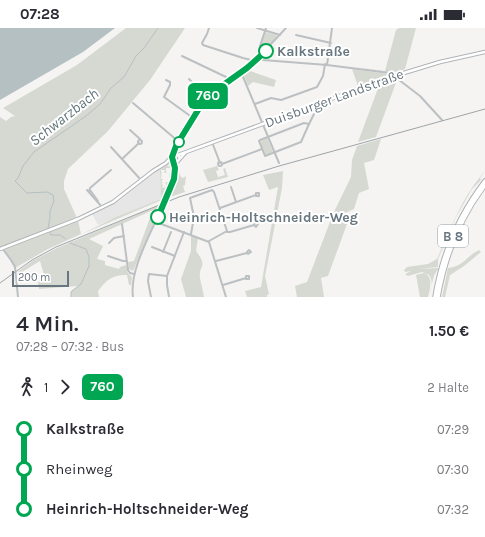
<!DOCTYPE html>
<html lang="de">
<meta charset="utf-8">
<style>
body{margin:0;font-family:Karla,sans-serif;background:#f7f7f7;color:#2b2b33;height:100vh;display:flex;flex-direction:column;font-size:15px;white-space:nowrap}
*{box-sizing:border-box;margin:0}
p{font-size:13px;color:#7c7c81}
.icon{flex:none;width:22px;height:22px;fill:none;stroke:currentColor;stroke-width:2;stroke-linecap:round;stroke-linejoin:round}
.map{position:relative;height:269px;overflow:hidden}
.side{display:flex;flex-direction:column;background:#fff;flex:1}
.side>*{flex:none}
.badge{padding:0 8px;border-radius:6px;font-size:14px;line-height:26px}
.scale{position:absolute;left:12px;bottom:10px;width:57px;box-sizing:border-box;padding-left:4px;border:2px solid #68767f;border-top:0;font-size:11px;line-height:14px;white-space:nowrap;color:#68767f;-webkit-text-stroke:3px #fff;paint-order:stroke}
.map>.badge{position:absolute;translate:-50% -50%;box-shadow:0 0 0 2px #fff}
.legs{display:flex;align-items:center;gap:6px;height:44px;padding:0 16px;font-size:13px}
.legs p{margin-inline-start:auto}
.headline{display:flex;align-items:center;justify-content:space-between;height:68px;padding:0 16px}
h1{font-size:22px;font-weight:600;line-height:30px}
ul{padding:0 16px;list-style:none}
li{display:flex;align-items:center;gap:14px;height:40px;font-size:15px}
li i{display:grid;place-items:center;width:6px;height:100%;margin:0 5px;background:currentColor}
li i::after{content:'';width:10px;height:10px;margin:-5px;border:3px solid;border-radius:50%;background:#fff}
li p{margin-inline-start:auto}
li:first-child i{background:linear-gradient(#0000 50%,currentColor 0)}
li:last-child i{background:linear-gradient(currentColor 50%,#0000 0)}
.status{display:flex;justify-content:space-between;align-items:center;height:28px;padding:0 20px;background:#fff;direction:ltr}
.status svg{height:11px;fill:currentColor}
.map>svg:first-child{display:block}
.built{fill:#e5e6e5}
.green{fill:#d5d9d1}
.water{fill:#b5c0c3}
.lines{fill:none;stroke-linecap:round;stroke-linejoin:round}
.stream{stroke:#b5c0c3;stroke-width:1}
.major-casing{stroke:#b0b4b7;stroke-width:4.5}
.highway-casing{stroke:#b0b3b6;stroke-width:5.5}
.minor{stroke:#bcc0c3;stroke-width:2}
.major{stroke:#fff;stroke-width:2.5}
.highway{stroke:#fff;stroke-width:3.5}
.tram{stroke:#9fa4a8;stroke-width:1}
.minor-bridge{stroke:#bcc0c3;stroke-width:2}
.line-1-casing{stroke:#fff;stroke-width:9}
.line-1{stroke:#00a651;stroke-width:6}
.stop-1-dot{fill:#fff;stroke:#00a651;stroke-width:2}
.labels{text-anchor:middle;stroke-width:4;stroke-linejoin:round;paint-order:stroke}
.shield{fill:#fff;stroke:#959fa5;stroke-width:1}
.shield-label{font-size:13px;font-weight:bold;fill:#68767f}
.stop-label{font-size:14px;font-weight:bold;fill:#68767f;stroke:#fff;text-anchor:start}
.street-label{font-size:14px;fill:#68767f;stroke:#fff}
.water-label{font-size:15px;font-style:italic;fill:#63777b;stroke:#fff}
</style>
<div class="status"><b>07:28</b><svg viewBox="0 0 49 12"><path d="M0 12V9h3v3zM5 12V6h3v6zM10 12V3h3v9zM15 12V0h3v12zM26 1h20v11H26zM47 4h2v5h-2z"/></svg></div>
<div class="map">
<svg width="485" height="269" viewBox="0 0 485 269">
<rect width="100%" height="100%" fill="#f5f4f2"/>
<!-- built -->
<polygon class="built" points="158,142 160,142 161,171 98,197 92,186 120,172"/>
<!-- green -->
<g class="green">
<polygon points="126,0 185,0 150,52 108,103 68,141 64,153 64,161 77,190 0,219 0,89 6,93 11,89 15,88 3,80 77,37"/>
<polygon points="399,0 416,0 405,41 394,45 347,38 385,43 396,2"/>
<polygon points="265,4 276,7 277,9 257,29"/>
<polygon points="352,41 388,46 388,47 358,58"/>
<polygon points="247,42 276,52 274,59 253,54 248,58 243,45"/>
<polygon points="395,50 397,52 376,109 358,114 380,55"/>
<polygon points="267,110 273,124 265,127 260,114 261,113"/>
<polygon points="381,111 374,132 364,135 369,161 359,165 354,181 345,185 347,196 328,248 321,250 324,269 297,269 295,258 307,254 333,186 351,149 352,132 357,118"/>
<polygon points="170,135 170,136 167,138 170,139 169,138 171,136 174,138 173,151 169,149 170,148 169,146 171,145 170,140 166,140 166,144 168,144 164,145 165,142 161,142 161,144 162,144 161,147 162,148 161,149 161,151 163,151 161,154 163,154 161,156 163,157 162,160 166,159 166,156 165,155 172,152 164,171 82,206 116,189 161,171 160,142"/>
<polygon points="217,138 219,142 216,143 218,149 225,147 223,141 225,140 228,149 208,154 203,142"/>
<polygon points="178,143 181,149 183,150 186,148 185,157 183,158 185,164 167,170"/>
<polygon points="283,143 282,160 265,248 269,266 267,267 267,269 247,269 245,263 261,259 278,159 269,162 263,147"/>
<path d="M 485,143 L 480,150 L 481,152 L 472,161 L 456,189 L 438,231 L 438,239 L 418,241 L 439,240 L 434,247 L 429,269 C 431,261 434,254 429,247 L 422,244 L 408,248 L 405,246 L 411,243 L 405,244 L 404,242 L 407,239 L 428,236 L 437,231 C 451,200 462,169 485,143 Z"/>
<path d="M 157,178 L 159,183 L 133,243 L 129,241 L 128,234 L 134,233 L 153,182 L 89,211 L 103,218 L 97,231 L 105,233 L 105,237 L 119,241 L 120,239 L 126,237 L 128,245 L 132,249 L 131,257 L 129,257 L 127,247 C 111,247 107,252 98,263 L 99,269 L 71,269 L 71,263 L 78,258 L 39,261 L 38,254 L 46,253 L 40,233 L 17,247 L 19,243 L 32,233 L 57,220 Z"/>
<polygon points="78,192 81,206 48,221 15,240 3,221"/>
<path d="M 191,208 L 198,210 L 196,223 C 209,240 198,237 200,250 C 201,256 203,262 204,269 L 186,269 L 181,251 L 191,223 Z"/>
<path d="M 479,222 L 481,224 L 464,238 L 450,247 L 445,269 L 442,269 L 448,240 C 465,238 466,228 479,222 Z"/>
<path d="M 424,245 C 434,249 430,260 428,269 L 420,269 L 416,247 Z"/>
</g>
<!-- water -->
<polygon class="water" points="0,0 115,0 83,24 0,72"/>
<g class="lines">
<!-- stream -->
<g class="stream">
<polyline points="66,211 60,207 51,207 48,200 50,190 50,183 54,173 53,167 47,164 27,165 15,153 18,150 23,138 34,124 86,88 100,76 111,60 124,49 136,28 144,20 158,0"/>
<polyline points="70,215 86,221 89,229 89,238 81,256 71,264 71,269"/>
</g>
<!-- major casing -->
<g class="major-casing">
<g id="major">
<polyline points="178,127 394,48 440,34 485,24"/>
<polyline points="171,130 173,134 177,134 185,125"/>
<polyline points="0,221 78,191 113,174 153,143 166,135 173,127 177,126 180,130"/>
</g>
</g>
<!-- highway casing -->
<g class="highway-casing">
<g id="highway">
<path d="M 435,269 C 442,226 459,187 485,153"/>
<path d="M 438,269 C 445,229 460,190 485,157"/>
</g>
</g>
<!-- minor -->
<g class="minor">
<polyline points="209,0 207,6 202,15 203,17 243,30 251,32 254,34"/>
<polyline points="257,0 280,7"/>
<polyline points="296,7 331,15"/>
<polyline points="260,18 266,0"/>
<polyline points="182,28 226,49 230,53"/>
<polyline points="259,29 263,32 327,37 390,45 420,68 442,92"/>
<polyline points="327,37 332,0"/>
<polyline points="241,44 279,135"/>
<polyline points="189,51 192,54 212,65"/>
<polyline points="166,52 170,54 170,57 164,69 193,90"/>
<polyline points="133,75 179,114"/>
<polyline points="255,76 271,70 281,72 317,59 323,48 325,36"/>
<polygon points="304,95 309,96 301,114 265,128 259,113 260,112"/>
<polyline points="309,96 314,86"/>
<polyline points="130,102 140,111"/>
<circle cx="140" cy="114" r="2"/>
<polyline points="212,114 220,135"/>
<polyline points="111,119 141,152"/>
<polyline points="173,127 176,119 203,74 212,65 254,34 286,0"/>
<polyline points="122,131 139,115"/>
<circle cx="220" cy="136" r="2"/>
<polyline points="222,136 262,121"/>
<polyline points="174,150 175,140 174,134"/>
<polyline points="231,159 236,174"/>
<polyline points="87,162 102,179"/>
<polyline points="90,162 98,173"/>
<polyline points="89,164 90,160 111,142"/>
<rect x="256" y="165" width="3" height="3"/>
<polyline points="166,170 175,150 178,134"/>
<polyline points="220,180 256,167"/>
<polyline points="156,194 209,214 226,269"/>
<polygon points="255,195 258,196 256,199 254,197"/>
<polyline points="122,196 128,242 130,245 134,246"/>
<polyline points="227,204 230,204 254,197"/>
<polyline points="191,206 194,189 190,170 212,162 214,164 227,203 209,213"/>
<polyline points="109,215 114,210 124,208"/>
<polyline points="152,219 175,228"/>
<polyline points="2,220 11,232 15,239 18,269"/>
<polygon points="249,222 251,224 248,226 247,224"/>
<polyline points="163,224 171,204"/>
<polyline points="108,228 123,233 127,233"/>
<polyline points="216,233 247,225"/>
<rect x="246" y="248" width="3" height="3"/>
<polyline points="223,257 246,250"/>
<path d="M 133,269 C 129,240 153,203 163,176"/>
<polyline points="151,269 148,253 149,246 167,248"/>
<polyline points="169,269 167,257 167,248 184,204"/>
</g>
<!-- major -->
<use href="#major" class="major"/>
<!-- highway -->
<use href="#highway" class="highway"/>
<!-- tram -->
<polyline class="tram" points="0,255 32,232 56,219 179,169 279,138 485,81"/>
<!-- minor-bridge -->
<polyline class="minor-bridge" points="163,176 166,170"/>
</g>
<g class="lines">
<!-- line-1 casing -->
<g class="line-1-casing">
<polyline id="line-1" points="158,189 174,151 175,140 172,129 176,118 203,74 212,65 247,40 266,23"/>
</g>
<!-- line-1 -->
<use href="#line-1" class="line-1"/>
</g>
<!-- markers -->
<g class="stop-1-dot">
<circle cx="266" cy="23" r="7"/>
<circle cx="179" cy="114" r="5"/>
<circle cx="158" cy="189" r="7"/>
</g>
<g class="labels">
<!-- shield labels -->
<rect class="shield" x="438" y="197" width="30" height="22" rx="3"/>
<g class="shield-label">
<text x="453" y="213">B 8</text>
</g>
<!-- stop labels -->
<g class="stop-label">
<text x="277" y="28">Kalkstraße</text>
<text x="169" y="194">Heinrich-Holtschneider-Weg</text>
</g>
<!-- street labels -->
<g class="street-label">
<text transform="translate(334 70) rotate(-20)" y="5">Duisburger Landstraße</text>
</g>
<!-- water labels -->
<g class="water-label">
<text transform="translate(64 89) rotate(-38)" y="5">Schwarzbach</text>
</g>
</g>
</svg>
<div class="scale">200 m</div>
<b class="badge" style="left:208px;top:68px;background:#00a651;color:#fff">760</b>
</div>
<section class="side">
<div class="headline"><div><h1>4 Min.</h1><p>07:28 – 07:32 · Bus</p></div><b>1.50 €</b></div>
<div class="legs"><svg class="icon" aria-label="walk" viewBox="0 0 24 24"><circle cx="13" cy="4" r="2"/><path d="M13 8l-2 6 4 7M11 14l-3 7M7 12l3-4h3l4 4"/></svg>1<svg class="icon" aria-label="forward" viewBox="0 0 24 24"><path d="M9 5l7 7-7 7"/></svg><b class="badge" style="background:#00a651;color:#fff">760</b><p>2 Halte</p></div>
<ul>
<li><i style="color:#00a651"></i><b>Kalkstraße</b><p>07:29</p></li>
<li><i style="color:#00a651"></i><span>Rheinweg</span><p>07:30</p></li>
<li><i style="color:#00a651"></i><b>Heinrich-Holtschneider-Weg</b><p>07:32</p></li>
</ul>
</section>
